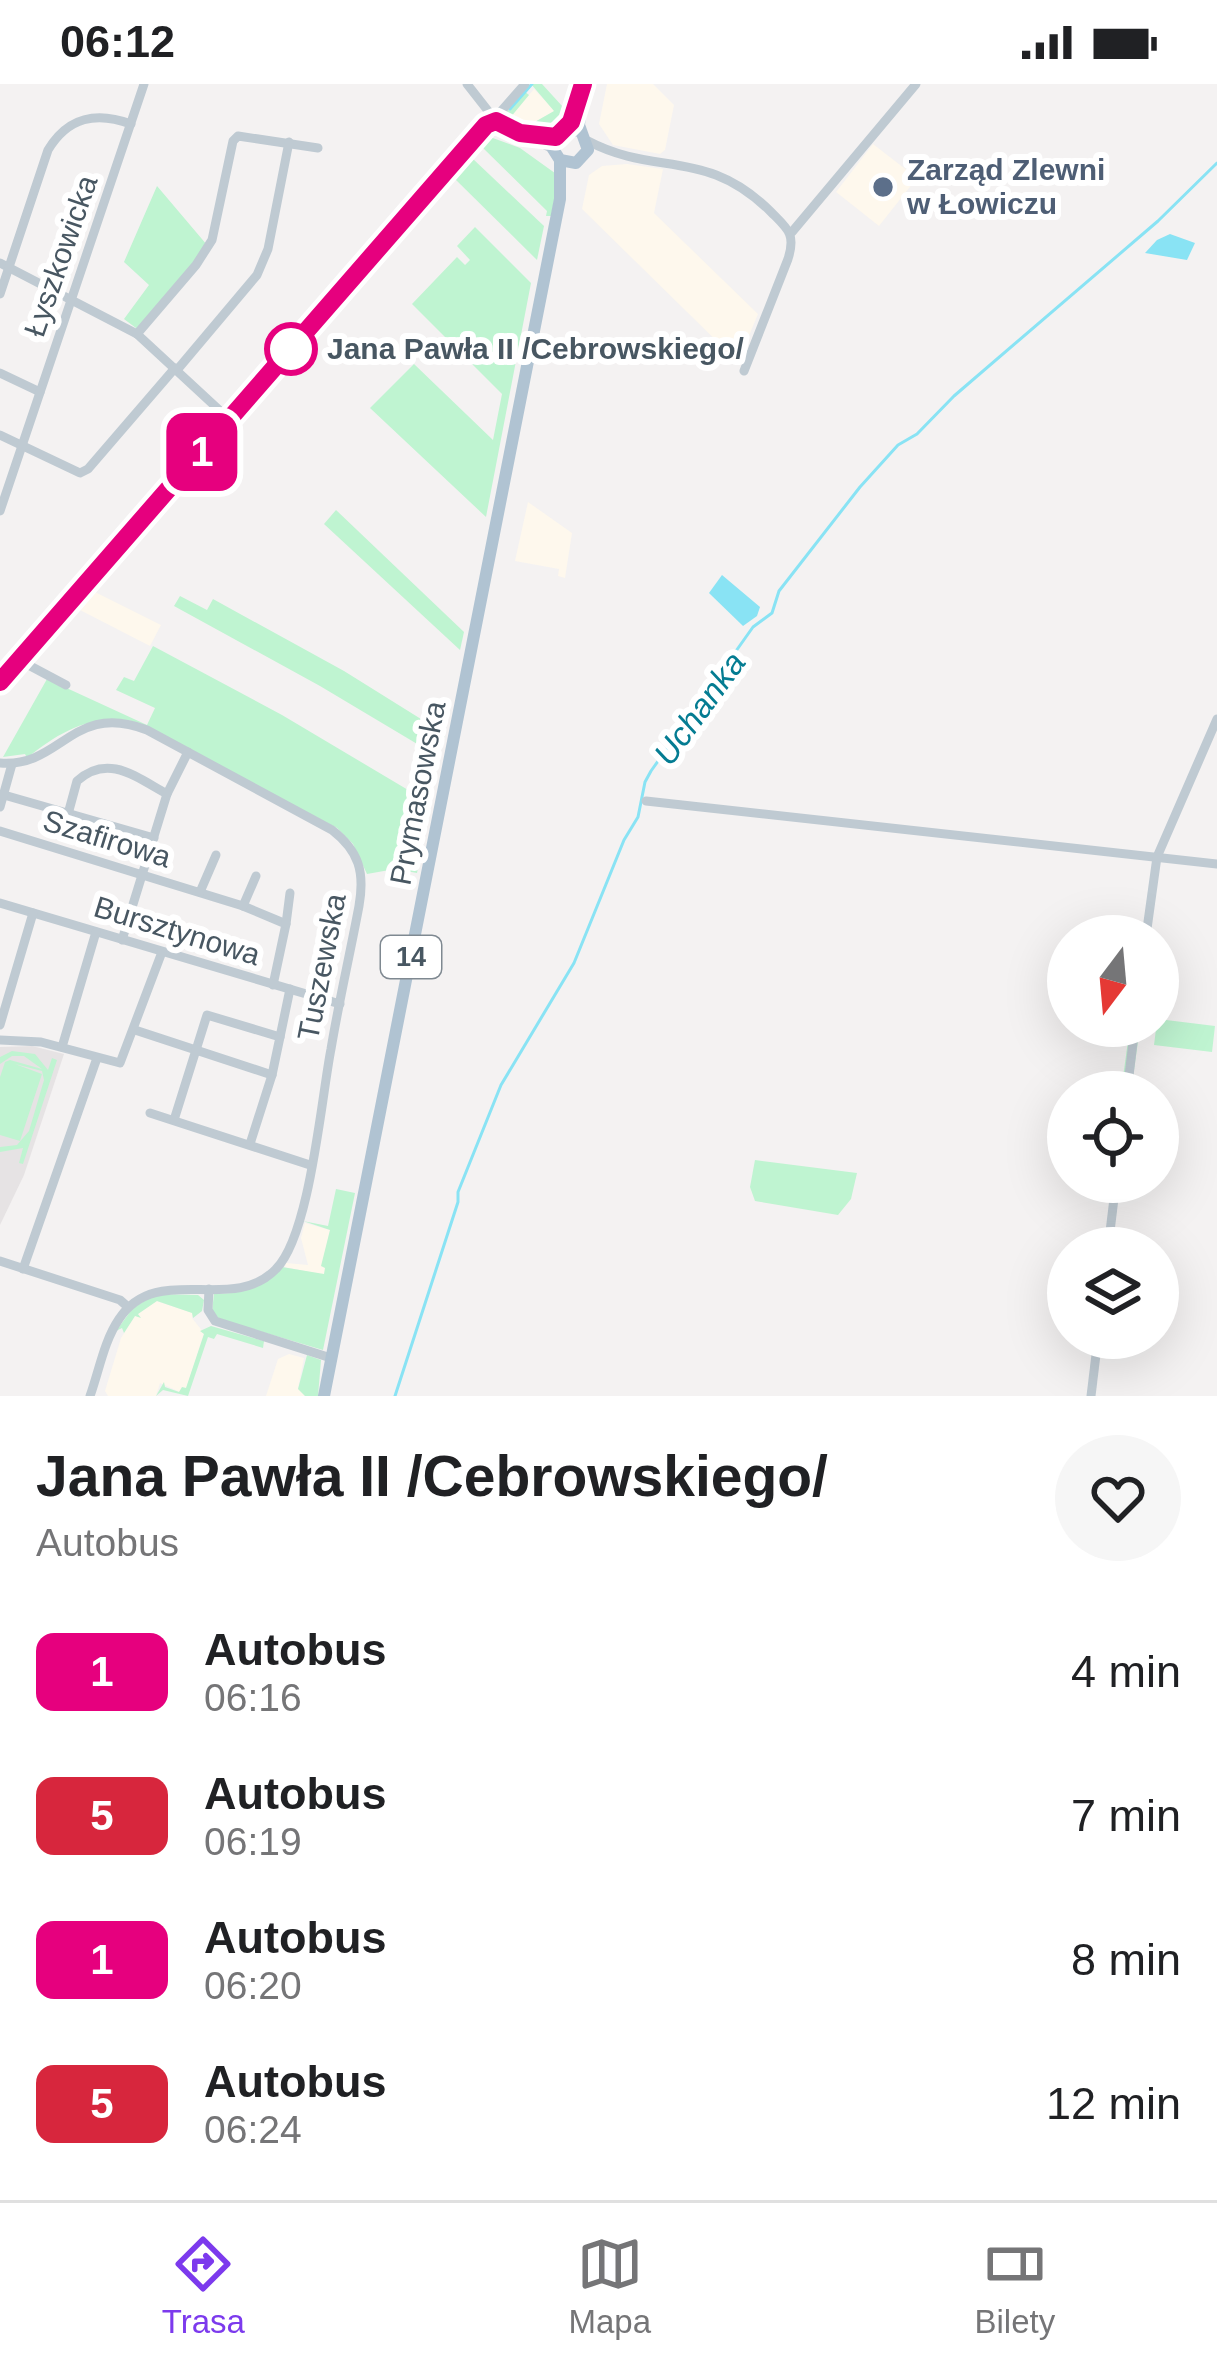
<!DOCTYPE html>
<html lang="pl">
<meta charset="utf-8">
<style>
body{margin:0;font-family:Helvetica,sans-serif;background:#f6f6f6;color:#202124;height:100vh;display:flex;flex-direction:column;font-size:45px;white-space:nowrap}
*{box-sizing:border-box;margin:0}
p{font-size:39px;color:#757577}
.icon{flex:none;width:66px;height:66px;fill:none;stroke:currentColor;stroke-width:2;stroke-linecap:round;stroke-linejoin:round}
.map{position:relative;height:1312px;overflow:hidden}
.side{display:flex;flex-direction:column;background:#fff;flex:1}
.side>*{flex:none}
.badge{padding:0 24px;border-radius:18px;font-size:42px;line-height:78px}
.needle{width:78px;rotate:196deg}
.fabs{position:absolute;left:1047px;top:831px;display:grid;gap:24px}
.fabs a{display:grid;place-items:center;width:132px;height:132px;border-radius:50%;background:#fff;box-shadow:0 12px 48px #0002;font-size:60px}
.map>.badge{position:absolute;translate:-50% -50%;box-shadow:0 0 0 6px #fff}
.round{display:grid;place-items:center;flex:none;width:126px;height:126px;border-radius:63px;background:#f6f6f6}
.headline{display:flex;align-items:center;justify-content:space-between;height:204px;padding:0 36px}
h1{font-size:57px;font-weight:700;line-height:90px}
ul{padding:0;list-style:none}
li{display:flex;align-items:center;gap:36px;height:144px;padding:0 36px}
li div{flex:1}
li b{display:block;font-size:45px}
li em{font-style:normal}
li .badge{min-width:132px;font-weight:700;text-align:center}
.status{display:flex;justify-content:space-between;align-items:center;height:84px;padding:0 60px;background:#fff;direction:ltr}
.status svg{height:33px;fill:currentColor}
.tab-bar{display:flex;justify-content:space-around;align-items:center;height:168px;border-top:3px solid #e0e0e0;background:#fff;font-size:33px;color:#757577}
.tab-bar a{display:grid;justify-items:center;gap:6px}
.tab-bar .selected{color:#7c3aed}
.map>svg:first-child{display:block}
.commercial{fill:#fef8ed}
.education{fill:#e6e3e4}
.green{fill:#bff4d1}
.water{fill:#89e3f4}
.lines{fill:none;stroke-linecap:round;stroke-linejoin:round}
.stream{stroke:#89e3f4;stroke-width:3}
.minor{stroke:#bfcad2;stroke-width:9}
.major{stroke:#b0c3d2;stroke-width:12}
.line-casing{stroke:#fff;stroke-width:27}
.line{stroke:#e6007e;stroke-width:18}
.service-dot{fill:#5c6f8a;stroke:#fff;stroke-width:4.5}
.stop-dot{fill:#fff;stroke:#e6007e;stroke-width:6}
.labels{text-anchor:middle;stroke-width:12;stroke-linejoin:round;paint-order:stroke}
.shield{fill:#fff;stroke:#7f8991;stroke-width:3}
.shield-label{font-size:27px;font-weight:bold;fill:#485762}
.service-label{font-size:30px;font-weight:bold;fill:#4e5e75;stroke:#fff;text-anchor:start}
.street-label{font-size:30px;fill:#485762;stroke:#fff}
.stop-label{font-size:30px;font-weight:bold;fill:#485762;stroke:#fff;text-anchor:start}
.water-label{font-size:33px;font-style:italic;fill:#047c92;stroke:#fff}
</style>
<div class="status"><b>06:12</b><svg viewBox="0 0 49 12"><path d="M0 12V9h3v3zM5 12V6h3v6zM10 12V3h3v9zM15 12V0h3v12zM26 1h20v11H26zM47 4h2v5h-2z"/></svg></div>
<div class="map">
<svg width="1217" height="1312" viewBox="0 0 1217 1312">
<rect width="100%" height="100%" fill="#f4f2f2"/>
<!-- commercial -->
<g class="commercial">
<polygon points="607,0 653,0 674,21 665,66 660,70 613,61 599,40"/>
<polygon points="534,5 555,27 533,39 509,34"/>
<polygon points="873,60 917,94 879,142 836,108"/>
<polygon points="627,80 663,85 654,129 758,230 738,278 582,125 589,91 602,82"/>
<polygon points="528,418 572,449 565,494 558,492 559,485 515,477"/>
<polygon points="95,508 161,541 150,562 80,526"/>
<polygon points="305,1139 330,1146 322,1182 326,1183 324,1191 285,1183 286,1179 308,1181 301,1154"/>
<polygon points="156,1217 193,1229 192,1234 204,1249 186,1305 180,1308 160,1299 156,1312 108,1312 105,1307 121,1254 135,1232"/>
<polygon points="289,1270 304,1274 298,1304 305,1312 266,1312 278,1275"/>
</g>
<!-- education -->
<polygon class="education" points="32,962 64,970 24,1091 0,1141 0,963"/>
<!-- green -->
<g class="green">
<polygon points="531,0 542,0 563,23 569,19 573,0 579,0 569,37 550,51 525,47 507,35 507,27 524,7 529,11 510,34 533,39 554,27"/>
<polygon points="490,53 520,64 559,92 551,132 546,132 547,127 483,64"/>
<polygon points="472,74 544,142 537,176 454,94"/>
<polygon points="157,102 207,161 140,247 124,235 149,201 124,178"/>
<polygon points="475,143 531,199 486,433 370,324 414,280 493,356 502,310 412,220 457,173 465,181 470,176 457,162"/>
<polygon points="336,426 464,548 460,566 324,440"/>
<polygon points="180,512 207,526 213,515 344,587 445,650 439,673 320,602 174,522"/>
<path d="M 153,562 L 282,631 L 430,719 L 417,789 L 395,785 L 367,790 L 353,760 L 337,744 L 132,637 C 91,630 59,648 27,674 L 25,670 L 3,673 L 47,595 L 147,641 L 155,624 L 116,606 L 124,593 L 134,597 Z"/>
<polygon points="1158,935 1215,942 1212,968 1154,961 1156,945 1140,943 1131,1008 1121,1008 1130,942 1158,942"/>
<polygon points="12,967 35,970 48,986 52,974 57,976 23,1080 19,1079 23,1064 0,1068 0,1063 17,1061 29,1047 44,996 42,987 15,980 42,990 20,1057 0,1051 0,993 5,978 10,976 42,985 24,972 12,972 0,980 0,973"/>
<polygon points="755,1076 857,1089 851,1115 838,1131 755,1117 750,1103"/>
<polygon points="336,1105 355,1109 323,1266 219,1235 212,1227 214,1210 232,1209 282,1183 324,1190 325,1184 321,1182 330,1146 303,1137 328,1142"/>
<polygon points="156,1210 198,1211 204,1216 202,1227 193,1234 192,1229 157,1217 138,1230 141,1234 135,1232 124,1249 122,1244 116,1247 133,1224"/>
<polygon points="211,1242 264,1257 263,1264 217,1250 214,1255 208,1253 188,1312 163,1306 156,1312 164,1298 165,1303 179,1308 182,1303 186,1304 204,1250 200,1247"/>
<polygon points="307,1271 321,1276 318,1312 305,1312 298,1305"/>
</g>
<!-- water -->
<g class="water">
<polygon points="1170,150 1195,159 1187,176 1145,169 1157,156"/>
<polygon points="722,491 760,523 757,532 743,542 709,509"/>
</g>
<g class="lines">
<!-- stream -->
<g class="stream">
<polyline points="510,25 532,0"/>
<polyline points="183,406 219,364"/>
<polyline points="0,585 79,494"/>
<polyline points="395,1312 458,1118 458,1108 501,1001 574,879 624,756 638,733 645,698 651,687 753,543 772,529 779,507 860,403 898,361 917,350 954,312 1158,137 1217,79"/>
</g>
<!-- minor -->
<g class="minor">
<polyline points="467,0 496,37 553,65"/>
<path d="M 588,57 C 656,93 706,63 771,128 C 788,145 796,150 788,175 L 744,287"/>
<polyline points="792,148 916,0"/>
<polyline points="0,179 137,250 230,336"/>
<path d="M 0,210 L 48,66 C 68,33 96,27 131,40"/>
<polyline points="137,250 196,181 212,156 233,57 238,52 318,64"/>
<polyline points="177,286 257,191 268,165 289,58"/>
<polyline points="0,289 40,308"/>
<polyline points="0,351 80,389 88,385 175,284"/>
<polyline points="0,427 144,0"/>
<polyline points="19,576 66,601"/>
<polyline points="0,598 525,0"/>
<path d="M 0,679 C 62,684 72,617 147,646 L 332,746 C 359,767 365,788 359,822 C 350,870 339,917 331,965 C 321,1016 310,1151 276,1185 C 232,1231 157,1177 119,1235 C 104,1257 99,1287 90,1312"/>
<polyline points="4,711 154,754"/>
<polyline points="646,717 1217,780"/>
<polyline points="0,723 12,680"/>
<path d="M 68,730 L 77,697 C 108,669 136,693 167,710"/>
<polyline points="0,747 243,822 286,840 273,901"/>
<polyline points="200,808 216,771"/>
<polyline points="0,819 340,920"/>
<polyline points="243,822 256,792"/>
<polyline points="286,840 290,809"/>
<polyline points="1146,852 1157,773 1217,635"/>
<polyline points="122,856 167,710 188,668"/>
<polyline points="0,941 33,829"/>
<polyline points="135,946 272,991"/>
<polyline points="280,953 290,905"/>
<polyline points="0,956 41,958 120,979 162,868"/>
<polyline points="62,963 96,848"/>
<polyline points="1127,1008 1135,942"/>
<polyline points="150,1029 310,1081"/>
<polyline points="174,1036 207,931 280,953 272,991 250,1060"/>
<polyline points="1108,1164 1116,1098"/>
<polyline points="0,1177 120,1216 128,1223"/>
<polyline points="23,1185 97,974"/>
<polyline points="209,1205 208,1226 215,1237 331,1274"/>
<polyline points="1091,1312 1098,1254"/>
</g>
<!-- major -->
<g class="major">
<polyline points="580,47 566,45 555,53 553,65 560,76 576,79 588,66 579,41 582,6"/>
<polyline points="324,1312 560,115 560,76"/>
</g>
</g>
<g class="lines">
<!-- line casing -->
<g class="line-casing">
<polyline id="line" points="0,598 486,41 496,37 520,49 556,53 571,38 583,0"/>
</g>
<!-- line -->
<use href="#line" class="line"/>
</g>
<!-- markers -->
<circle class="service-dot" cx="883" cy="103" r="12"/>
<circle class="stop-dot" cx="291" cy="265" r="24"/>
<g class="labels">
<!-- shield labels -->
<rect class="shield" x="381" y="852" width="60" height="42" rx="9"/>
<g class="shield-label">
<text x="411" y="882">14</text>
</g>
<!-- service labels -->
<g class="service-label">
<text x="907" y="96">Zarząd Zlewni<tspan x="907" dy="34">w Łowiczu</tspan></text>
</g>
<!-- street labels -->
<g class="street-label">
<text transform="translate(61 172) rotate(-71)" y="10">Łyszkowicka</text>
<text transform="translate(418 709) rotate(-79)" y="10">Prymasowska</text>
<text transform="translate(107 755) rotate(17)" y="10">Szafirowa</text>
<text transform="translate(177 847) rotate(17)" y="10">Bursztynowa</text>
<text transform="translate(322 883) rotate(-79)" y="10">Tuszewska</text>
</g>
<!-- stop labels -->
<g class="stop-label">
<text x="327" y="275">Jana Pawła II /Cebrowskiego/</text>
</g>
<!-- water labels -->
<g class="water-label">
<text transform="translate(699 624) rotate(-54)" y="12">Uchanka</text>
</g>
</g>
</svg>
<div class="fabs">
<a><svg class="needle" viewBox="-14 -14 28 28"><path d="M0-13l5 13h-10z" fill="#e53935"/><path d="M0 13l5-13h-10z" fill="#757577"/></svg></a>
<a><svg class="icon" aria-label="locate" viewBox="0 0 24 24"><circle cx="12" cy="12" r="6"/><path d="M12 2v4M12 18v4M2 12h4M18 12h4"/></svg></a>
<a><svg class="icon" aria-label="layers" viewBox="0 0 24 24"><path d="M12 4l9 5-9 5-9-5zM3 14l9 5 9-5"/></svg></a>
</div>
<b class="badge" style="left:202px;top:368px;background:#e6007e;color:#fff">1</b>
</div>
<section class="side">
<div class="headline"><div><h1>Jana Pawła II /Cebrowskiego/</h1><p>Autobus</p></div><a class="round"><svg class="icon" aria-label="heart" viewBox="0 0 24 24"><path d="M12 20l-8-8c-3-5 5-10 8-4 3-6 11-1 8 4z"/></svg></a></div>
<ul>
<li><span class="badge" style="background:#e6007e;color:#fff">1</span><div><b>Autobus</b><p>06:16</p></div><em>4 min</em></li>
<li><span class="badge" style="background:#d7263d;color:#fff">5</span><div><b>Autobus</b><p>06:19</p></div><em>7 min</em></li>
<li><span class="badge" style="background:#e6007e;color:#fff">1</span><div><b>Autobus</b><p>06:20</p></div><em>8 min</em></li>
<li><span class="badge" style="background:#d7263d;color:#fff">5</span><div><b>Autobus</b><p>06:24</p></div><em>12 min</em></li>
</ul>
</section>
<nav class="tab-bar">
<a class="selected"><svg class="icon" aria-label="directions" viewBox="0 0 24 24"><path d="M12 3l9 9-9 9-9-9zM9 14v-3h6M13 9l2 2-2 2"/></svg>Trasa</a>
<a><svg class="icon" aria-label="map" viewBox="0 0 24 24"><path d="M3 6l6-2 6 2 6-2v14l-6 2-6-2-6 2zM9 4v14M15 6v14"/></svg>Mapa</a>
<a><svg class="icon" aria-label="tickets" viewBox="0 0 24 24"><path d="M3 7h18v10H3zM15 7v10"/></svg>Bilety</a>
</nav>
